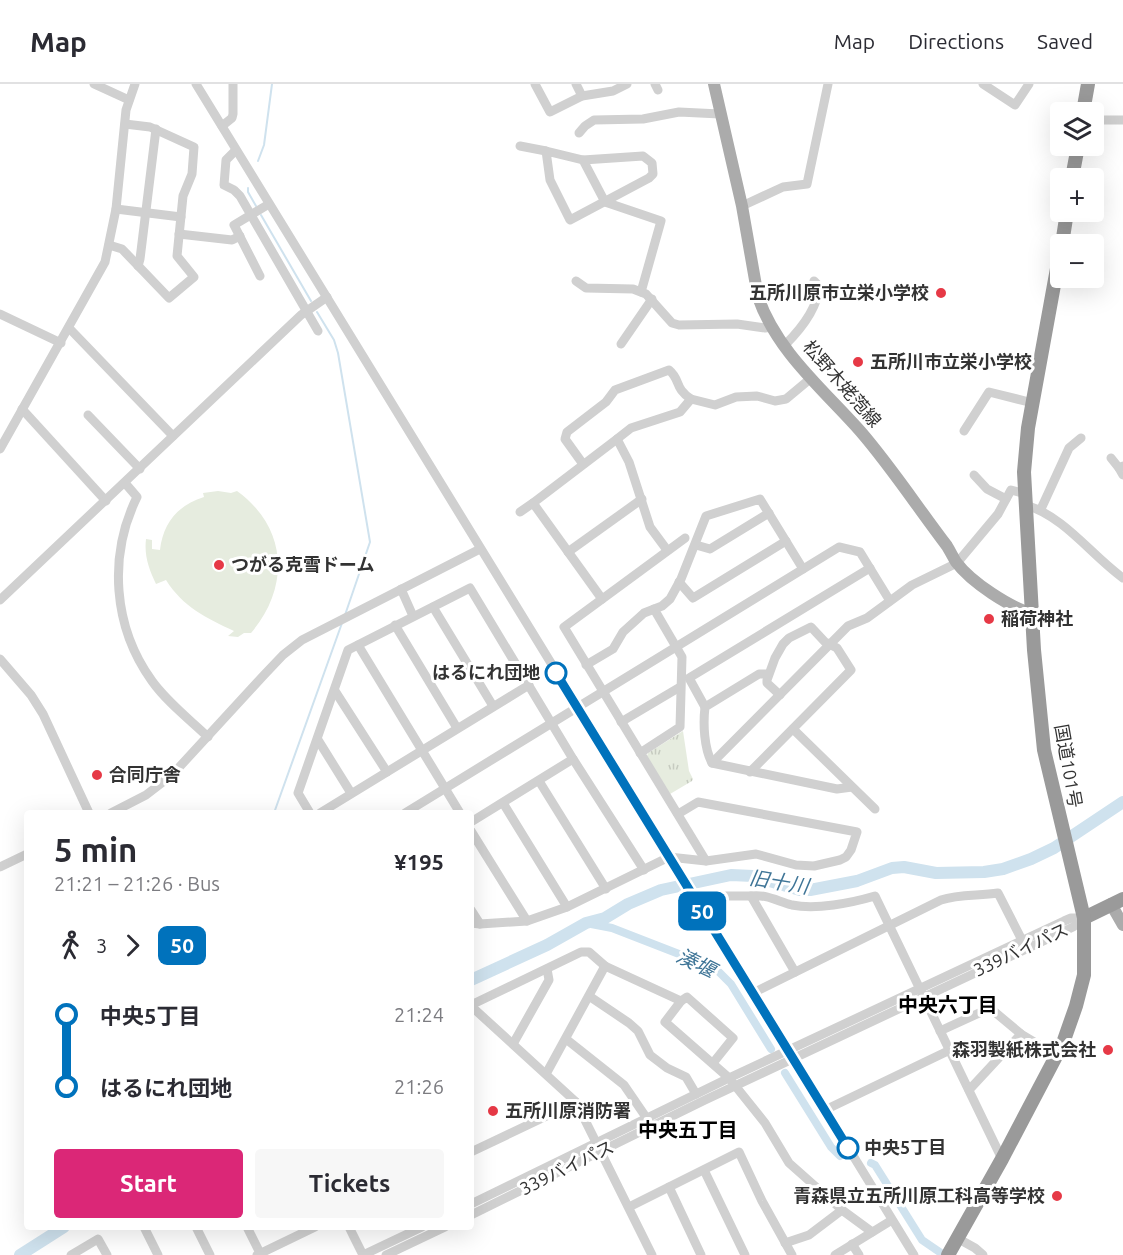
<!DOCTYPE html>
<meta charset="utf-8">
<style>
body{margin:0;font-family:Ubuntu,"Noto Sans JP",sans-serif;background:#f7f7f7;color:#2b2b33;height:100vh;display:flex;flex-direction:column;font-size:22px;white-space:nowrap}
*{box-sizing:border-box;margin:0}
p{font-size:20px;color:#7c7c81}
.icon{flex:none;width:33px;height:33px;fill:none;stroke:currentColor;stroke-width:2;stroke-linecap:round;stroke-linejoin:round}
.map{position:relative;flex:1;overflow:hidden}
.side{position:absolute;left:24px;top:726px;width:450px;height:420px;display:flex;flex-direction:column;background:#fff;border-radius:6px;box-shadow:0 6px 24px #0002}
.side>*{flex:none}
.badge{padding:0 12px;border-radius:9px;font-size:21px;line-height:39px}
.tools{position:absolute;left:1050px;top:18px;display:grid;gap:12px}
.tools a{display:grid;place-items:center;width:54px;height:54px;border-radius:6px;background:#fff;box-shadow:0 6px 24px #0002;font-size:30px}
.map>.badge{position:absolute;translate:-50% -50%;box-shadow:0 0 0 3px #fff}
.legs{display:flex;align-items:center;gap:9px;height:66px;padding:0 30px;font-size:20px}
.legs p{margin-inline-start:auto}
.head{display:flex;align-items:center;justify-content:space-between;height:102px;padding:0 30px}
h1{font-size:33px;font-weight:700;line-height:45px}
.cta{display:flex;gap:12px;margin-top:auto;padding:12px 30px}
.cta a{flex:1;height:69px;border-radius:6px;background:#db2777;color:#fff;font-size:24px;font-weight:700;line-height:69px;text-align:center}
.cta a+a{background:#f7f7f7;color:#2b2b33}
ul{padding:0 30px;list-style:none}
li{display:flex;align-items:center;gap:21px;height:72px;font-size:22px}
li i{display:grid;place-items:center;width:9px;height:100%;margin:0 8px;background:currentColor}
li i::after{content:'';width:15px;height:15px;margin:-8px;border:4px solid;border-radius:50%;background:#fff}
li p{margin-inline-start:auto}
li:first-child i{background:linear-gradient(#0000 50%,currentColor 0)}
li:last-child i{background:linear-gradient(currentColor 50%,#0000 0)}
header{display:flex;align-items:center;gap:36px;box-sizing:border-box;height:84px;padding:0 30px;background:#fff;border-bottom:2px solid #e1e1e2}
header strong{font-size:28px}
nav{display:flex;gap:33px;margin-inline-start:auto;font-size:21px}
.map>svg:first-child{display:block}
.green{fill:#e6ecdf}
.park{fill:url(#park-tufts)}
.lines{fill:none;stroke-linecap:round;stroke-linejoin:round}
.stream{stroke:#cfe2ee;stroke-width:2}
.canal{stroke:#cfe2ee;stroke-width:8}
.river{stroke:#cfe2ee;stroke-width:12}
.minor{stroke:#d0d0d0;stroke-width:9}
.major{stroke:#ababab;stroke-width:12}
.highway{stroke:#9a9a9a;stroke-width:14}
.line-1-casing{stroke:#fff;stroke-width:14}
.line-1{stroke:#0072bc;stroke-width:9}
.poi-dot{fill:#e63946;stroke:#fff;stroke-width:2}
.stop-1-dot{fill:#fff;stroke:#0072bc;stroke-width:3}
.labels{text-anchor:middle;stroke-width:6;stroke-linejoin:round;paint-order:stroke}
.poi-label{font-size:18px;font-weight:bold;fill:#333;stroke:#fff;text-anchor:start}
.street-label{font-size:18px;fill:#333;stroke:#fff}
.stop-label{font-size:18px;font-weight:bold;fill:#333;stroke:#fff;text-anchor:end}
.water-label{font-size:20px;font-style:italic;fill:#3f7597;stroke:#fff}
.neighbourhood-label{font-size:20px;font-weight:bold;fill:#000;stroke:#fff}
</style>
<header>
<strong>Map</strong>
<nav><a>Map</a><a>Directions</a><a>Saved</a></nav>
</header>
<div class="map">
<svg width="1123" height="1171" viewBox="0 0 1123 1171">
<defs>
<pattern id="park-tufts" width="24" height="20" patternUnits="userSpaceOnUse" patternTransform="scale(1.5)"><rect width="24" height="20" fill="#e6ecdf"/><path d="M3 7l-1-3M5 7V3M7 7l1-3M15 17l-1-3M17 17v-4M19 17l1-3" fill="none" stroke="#c6cbc0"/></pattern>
</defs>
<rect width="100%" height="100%" fill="#fff"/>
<!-- green -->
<path class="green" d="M 218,407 L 231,409 L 237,407 C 288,444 290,503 251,549 L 244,549 L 238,553 L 228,552 L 234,547 C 206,534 183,523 166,496 L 156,500 C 149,485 144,472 146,455 L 152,456 L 152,465 L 160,466 C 163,439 178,421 204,413 L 203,409 Z"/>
<!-- park -->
<polygon class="park" points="683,647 689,687 693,695 692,697 670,710 647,672 648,669"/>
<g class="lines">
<!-- stream -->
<g class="stream">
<polyline points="258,77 264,61 272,0"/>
<polyline points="248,104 248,108 256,122"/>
<polyline points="261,131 311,217"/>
<polyline points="317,228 334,256 338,269 370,458 345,531"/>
<polyline points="274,729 342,539"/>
</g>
<!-- canal -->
<g class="canal">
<polyline points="586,839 612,844 715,884 731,900 771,965"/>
<polyline points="785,989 831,1063 840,1072"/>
<polyline points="871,1079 875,1081 922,1156 944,1171"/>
</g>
<!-- river -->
<g class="river">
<polyline points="471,896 547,861 586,839 605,834 628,820 661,806 731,791 753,792 800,806 810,806 857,797 892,784 904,783 936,789 984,788 1003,785 1031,775 1054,764 1123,718"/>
<polyline points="20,1171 64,1143"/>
</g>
<!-- minor -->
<g class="minor">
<polyline points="94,0 129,16"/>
<polyline points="196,0 914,1171"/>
<polyline points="535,0 550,28 582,12 613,7 627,0"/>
<polyline points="576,0 582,12"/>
<polyline points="655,0 658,6"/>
<polyline points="983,0 1015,21 1029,0"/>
<polyline points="1094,36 1123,36"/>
<polyline points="222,42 232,34 233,30 233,0"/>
<polyline points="579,49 585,42 594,36 643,35 679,28 720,30"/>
<polyline points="520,62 546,67"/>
<polyline points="236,66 226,76 224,101 234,106 240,112 318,247"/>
<polygon points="546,67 583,76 643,72 652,79 653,90 649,94 570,136 550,96"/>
<polyline points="583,76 605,118 661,137 641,208"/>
<polyline points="742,122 783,103 807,100 828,0"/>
<polyline points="116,125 181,133"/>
<polyline points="179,150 232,156 240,152"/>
<polyline points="109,161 122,165 169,214 194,193 177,172 183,112 192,90 194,63 150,43 125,40"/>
<polyline points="138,182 140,175 156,45"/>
<polyline points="260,192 234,141 269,120"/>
<polyline points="576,197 586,204 633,205 646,210 672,239 679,241 737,240 765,244 772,243"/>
<polyline points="0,230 61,259"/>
<polyline points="69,244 173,352"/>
<polyline points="621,260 652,215"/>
<path d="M 785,261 C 801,245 818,224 819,202 L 814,197"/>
<polyline points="22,325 106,417"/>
<polyline points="88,331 140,385"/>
<polyline points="964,347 989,308 1033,319"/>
<polyline points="617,355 631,344 680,328 691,315 715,321 736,313 757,312 775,317 786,315 810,295"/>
<polyline points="0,365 105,178 116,125 126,26 135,0"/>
<polyline points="1111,374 1119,384"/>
<path d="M 583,380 L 565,355 L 567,348 L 606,318 L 615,306 L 669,286 C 681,296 674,304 691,315"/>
<polyline points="1123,382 1119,384 1123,391"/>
<polyline points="974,391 987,405 1006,415"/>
<path d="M 125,399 L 137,413 C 108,472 113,543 152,597 C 167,618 189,635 208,653"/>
<path d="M 1026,421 C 1065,433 1091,471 1123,494"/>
<polyline points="1041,425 1069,364 1081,354"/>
<polyline points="520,428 533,419"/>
<polyline points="685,454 564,543 706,777"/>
<polyline points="696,461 710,465 769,429"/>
<polyline points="568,468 642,415"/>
<polyline points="679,498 693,514 786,457"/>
<polyline points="401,505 413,532"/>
<polyline points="602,515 533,419 617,355 629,378 650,443 667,466"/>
<polyline points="0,516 301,231 327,213"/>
<polyline points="433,523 493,622"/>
<polyline points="395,541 457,644"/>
<polyline points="358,561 460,729"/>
<polyline points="0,575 31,611 43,630 89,729"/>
<polyline points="586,581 613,565 623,548 644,529 662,522 670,515 681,495 706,432 760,415 803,485"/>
<path d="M 768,590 L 759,590 L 705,623 C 703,640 704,664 712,679 L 837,705 L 852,703"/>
<polyline points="335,607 387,688"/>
<polyline points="705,623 689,594 870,484"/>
<polyline points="621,638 680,603"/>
<polyline points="793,645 875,725"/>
<polyline points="318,656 351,709"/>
<polyline points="640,669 680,643 682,573 654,525"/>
<polyline points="712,679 848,542 867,534 912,501 957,479 998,430 1011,406 1026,410"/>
<polyline points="750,688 851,586 837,564 825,558 811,543 789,554 783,560 775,574 767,596 767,599 780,611"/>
<polyline points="539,697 606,805"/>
<polyline points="503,719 567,823"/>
<polyline points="111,729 146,711 172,691 264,591 283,571 302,556 480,465"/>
<polyline points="310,729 298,709 348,566 470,504 573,675 644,786"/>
<polyline points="320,729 529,601"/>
<polyline points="405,729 839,463 860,468 890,517"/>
<polyline points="471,738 573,675"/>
<polyline points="471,747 527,837"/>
<polyline points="0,783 27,770"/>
<polyline points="698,820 726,812 751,812"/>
<polyline points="471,826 480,840"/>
<polyline points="471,839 480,840 527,837 567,823 669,773 706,777 756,770 796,781 814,782 840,776 846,773 851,766 857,748 698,718 678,730"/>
<path d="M 795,888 L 751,812 C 766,810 777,817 792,821 C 816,826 851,819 875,812 L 1002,1075"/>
<path d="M 753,909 L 941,816 C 959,810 979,812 998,809 L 1024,860"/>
<polyline points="589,912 629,939 638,947 650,971 667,984 686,993 696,1010"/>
<polyline points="471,921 581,868 589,868 605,882 681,917"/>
<polyline points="471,922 576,1018 652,1171"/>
<polyline points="940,947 990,924 1021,950 1056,971"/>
<polyline points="566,955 624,1001 650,1039"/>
<polyline points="513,960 549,896 547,885"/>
<polyline points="713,979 733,954 687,913 681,917 665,938 729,994 765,1039 789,1079 842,1126 872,1148"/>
<polyline points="546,990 605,882"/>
<polyline points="969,1006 1021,950"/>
<polyline points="825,1026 950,966"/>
<polyline points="471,1068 576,1018"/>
<polyline points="704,1086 745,1171"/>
<polyline points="669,1103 701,1171"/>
<polyline points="471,1120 729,994 1064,837 1071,834 1084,834"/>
<polyline points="629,1123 739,1068 762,1117 792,1171"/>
<polyline points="471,1131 705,1016 1073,843 1084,834"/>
<polyline points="144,1143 158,1171"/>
<polyline points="196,1143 210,1171"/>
<polyline points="247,1143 260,1169"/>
<polyline points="349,1143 363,1171"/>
<polyline points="957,1154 975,1164 983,1171"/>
<polyline points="785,1159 809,1151 842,1126"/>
<polyline points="852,1160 859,1171"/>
<polyline points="71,1171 98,1155 107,1171"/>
<polyline points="257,1171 315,1143"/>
<polyline points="363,1171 422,1143"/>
<polyline points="386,1171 445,1143"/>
<polyline points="835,1171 892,1136"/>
</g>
<!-- major -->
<g class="major">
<path d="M 714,0 L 742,122 L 758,213 C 777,268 824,306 861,348 C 892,384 918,424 947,462 C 950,467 953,473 956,478 C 971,498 1010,524 1034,530"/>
<polyline points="1111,820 1123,841"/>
</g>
<!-- highway -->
<g class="highway">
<polyline points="1083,28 1088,0"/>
<polyline points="1072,94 1078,62"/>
<polyline points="1062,160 1067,128"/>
<polyline points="1084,834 1123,815"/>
<polyline points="948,1171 1002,1075 1063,959 1076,922 1084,891 1084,834 1044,666 1034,566 1024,388 1028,344 1060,168"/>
</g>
</g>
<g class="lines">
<!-- line-1 casing -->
<g class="line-1-casing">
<polyline id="line-1" points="556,589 848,1064"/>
</g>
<!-- line-1 -->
<use href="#line-1" class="line-1"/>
</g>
<!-- markers -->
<g class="poi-dot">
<circle cx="941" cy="209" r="6"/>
<circle cx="858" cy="278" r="6"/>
<circle cx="219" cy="481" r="6"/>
<circle cx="989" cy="535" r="6"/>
<circle cx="97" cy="691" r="6"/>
<circle cx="1108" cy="966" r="6"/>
<circle cx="493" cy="1027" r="6"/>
<circle cx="1057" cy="1112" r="6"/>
</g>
<g class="stop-1-dot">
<circle cx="556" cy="589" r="10"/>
<circle cx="848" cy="1064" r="10"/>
</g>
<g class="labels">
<!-- poi labels -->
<g class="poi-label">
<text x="929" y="215" text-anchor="end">五所川原市立栄小学校</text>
<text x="870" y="284">五所川市立栄小学校</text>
<text x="231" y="487">つがる克雪ドーム</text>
<text x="1001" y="541">稲荷神社</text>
<text x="109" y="697">合同庁舎</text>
<text x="1096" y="972" text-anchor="end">森羽製紙株式会社</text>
<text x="505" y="1033">五所川原消防署</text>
<text x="1045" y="1118" text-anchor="end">青森県立五所川原工科高等学校</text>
</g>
<!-- street labels -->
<g class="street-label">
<text transform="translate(842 300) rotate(49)" y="6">松野木姥萢線</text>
<text transform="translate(1068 682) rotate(80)" y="6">国道101号</text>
<text transform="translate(1021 866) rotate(-25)" y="6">339バイパス</text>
<text transform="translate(567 1084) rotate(-26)" y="6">339バイパス</text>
</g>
<!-- stop labels -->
<g class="stop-label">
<text x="540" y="595">はるにれ団地</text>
<text x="864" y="1070" text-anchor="start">中央5丁目</text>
</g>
<!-- water labels -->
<g class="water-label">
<text transform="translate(779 798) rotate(9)" y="7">旧十川</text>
<text transform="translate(696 879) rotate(26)" y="7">湊堰</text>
</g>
<!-- neighbourhood labels -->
<g class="neighbourhood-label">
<text x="948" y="928">中央六丁目</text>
<text x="688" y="1053">中央五丁目</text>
</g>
</g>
</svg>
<div class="tools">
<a><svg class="icon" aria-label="layers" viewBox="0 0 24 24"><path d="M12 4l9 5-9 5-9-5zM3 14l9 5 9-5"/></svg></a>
<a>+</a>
<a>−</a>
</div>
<b class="badge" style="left:702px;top:827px;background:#0072bc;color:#fff">50</b>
<section class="side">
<div class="head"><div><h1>5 min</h1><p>21:21 – 21:26 · Bus</p></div><b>¥195</b></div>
<div class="legs"><svg class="icon" aria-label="walk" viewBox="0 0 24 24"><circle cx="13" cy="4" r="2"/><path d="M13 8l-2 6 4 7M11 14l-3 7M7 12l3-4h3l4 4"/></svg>3<svg class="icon" aria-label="forward" viewBox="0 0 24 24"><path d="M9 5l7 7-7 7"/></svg><b class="badge" style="background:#0072bc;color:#fff">50</b></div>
<ul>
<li><i style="color:#0072bc"></i><b>中央5丁目</b><p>21:24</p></li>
<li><i style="color:#0072bc"></i><b>はるにれ団地</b><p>21:26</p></li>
</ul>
<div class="cta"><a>Start</a><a>Tickets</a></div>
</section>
</div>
